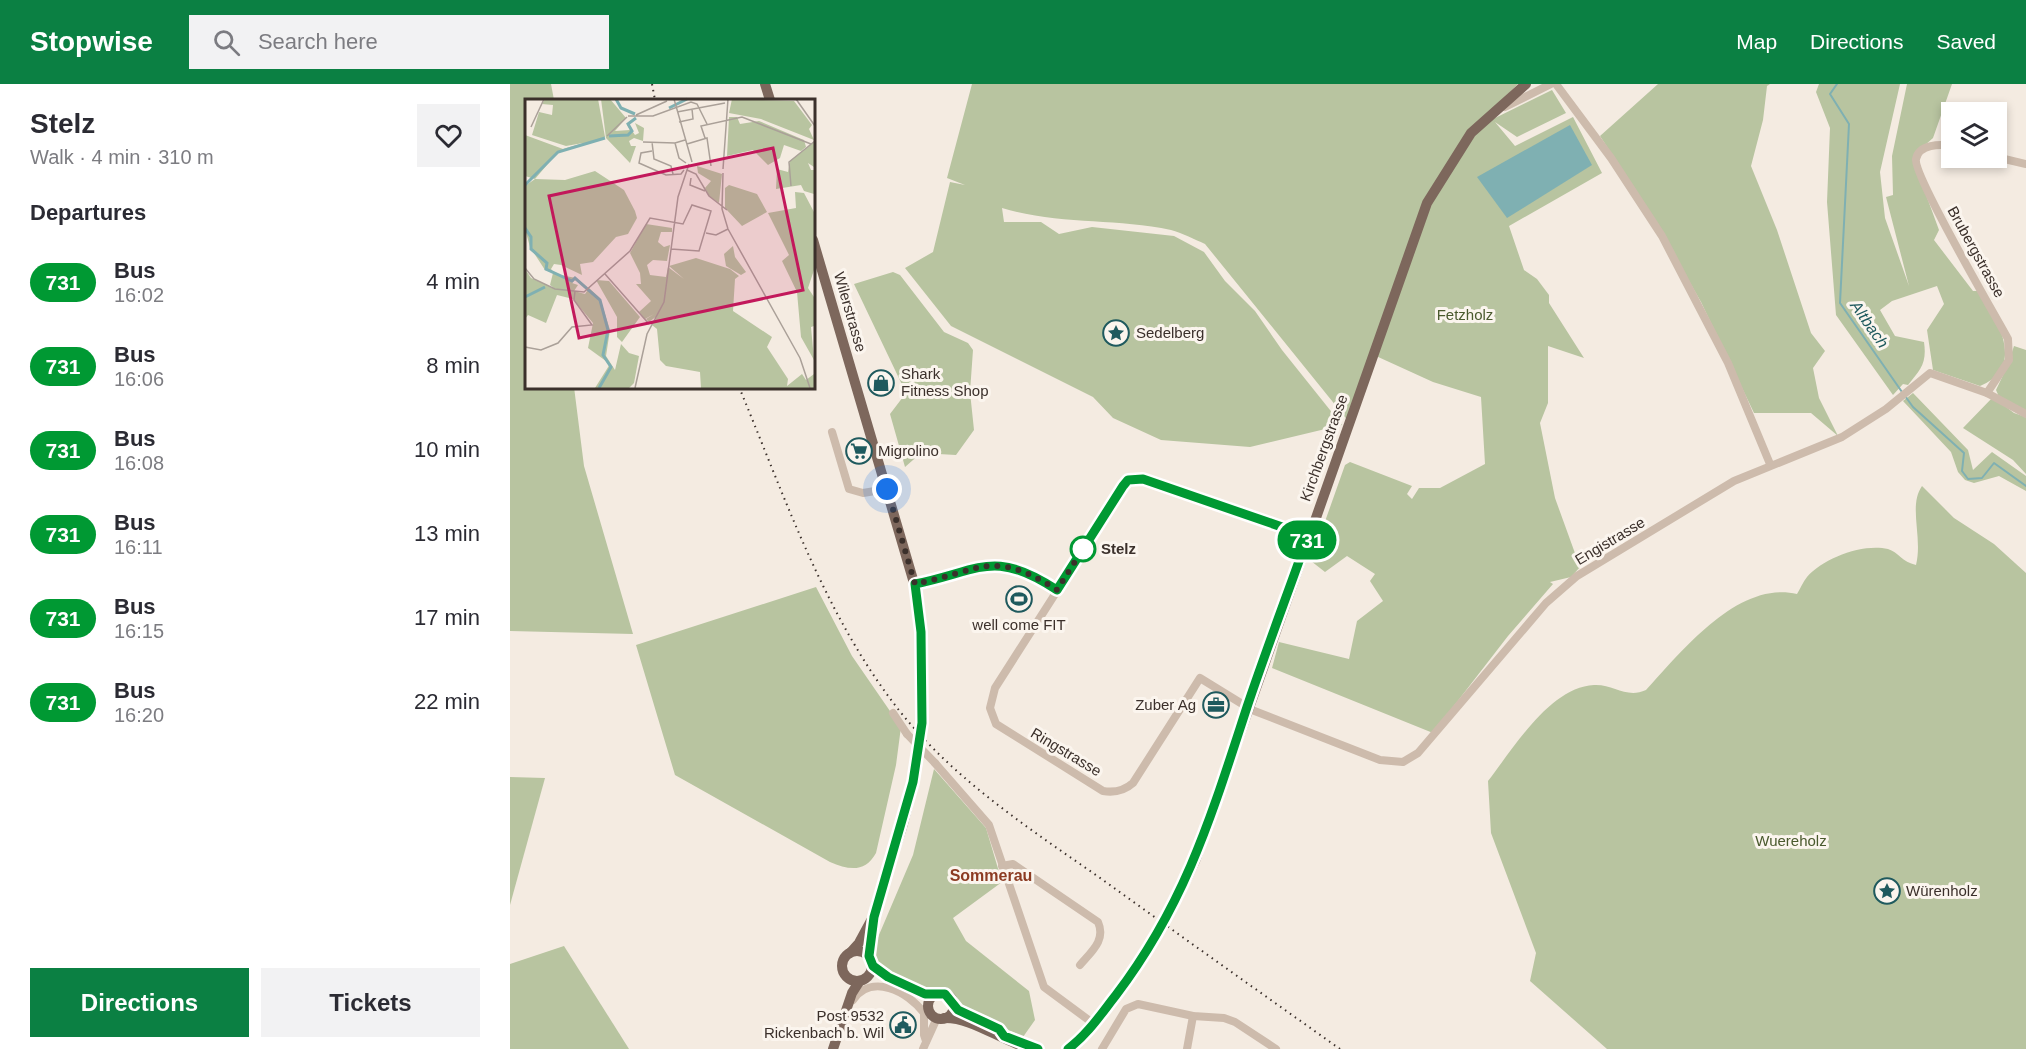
<!DOCTYPE html>
<meta charset="utf-8">
<style>
body{margin:0;font-family:Arial,sans-serif;background:#f2f2f3;color:#2b2b33;height:100vh;display:flex;flex-direction:column;font-size:22px;white-space:nowrap}
*{box-sizing:border-box;margin:0}
p{font-size:20px;color:#7c7c81}
.icon{flex:none;width:33px;height:33px;fill:none;stroke:currentColor;stroke-width:2;stroke-linecap:round;stroke-linejoin:round}
.map{position:relative;flex:1;overflow:hidden}
.sheet{display:flex;flex-direction:column;background:#fff;width:510px}
.sheet>*{flex:none}
.badge{padding:0 12px;border-radius:20px;font-size:21px;line-height:39px}
.controls{position:absolute;left:1431px;top:18px;display:grid;gap:12px}
.controls a{display:grid;place-items:center;width:66px;height:66px;border-radius:0px;background:#fff;box-shadow:0 3px 9px #0003;font-size:30px}
.you{position:absolute;width:30px;height:30px;margin:-15px;border:4px solid #fff;border-radius:50%;background:#1a73e8;box-shadow:0 0 0 9px #1a73e833}
.map>.badge{position:absolute;translate:-50% -50%;box-shadow:0 0 0 3px #fff}
h2{padding:0 30px;font-size:22px;line-height:54px}
.round{display:grid;place-items:center;flex:none;width:63px;height:63px;border-radius:0px;background:#f2f2f3}
.head{display:flex;align-items:center;justify-content:space-between;height:102px;padding:0 30px}
h1{font-size:28px;font-weight:600;line-height:45px}
.button{display:flex;gap:12px;margin-top:auto;padding:12px 30px}
.button a{flex:1;height:69px;border-radius:0px;background:#0b8043;color:#fff;font-size:24px;font-weight:600;line-height:69px;text-align:center}
.button a+a{background:#f2f2f3;color:#2b2b33}
ul{padding:0;list-style:none}
li{display:flex;align-items:center;gap:18px;height:84px;padding:0 30px}
li div{flex:1}
li b{display:block;font-size:22px}
li em{font-style:normal}
li .badge{min-width:66px;font-weight:700;text-align:center}
header{display:flex;align-items:center;gap:36px;box-sizing:border-box;height:84px;padding:0 30px;background:#0b8043;color:#fff}
header strong{font-size:28px}
nav{display:flex;gap:33px;margin-inline-start:auto;font-size:21px}
.search{width:420px;height:54px;background:#f2f2f3;display:flex;align-items:center;gap:15px;box-sizing:border-box;padding:0 21px;border-radius:0px;color:#7c7c81;font-size:22px}
main{display:flex;flex:1;min-height:0}
.map>svg:first-child{display:block}
.green{fill:#b8c4a0}
.water{fill:#7fb0b2}
.lines{fill:none;stroke-linecap:round;stroke-linejoin:round}
.stream{stroke:#7fb0b2;stroke-width:2}
.minor{stroke:#cdbbac;stroke-width:8}
.major{stroke:#7d675c;stroke-width:10}
.rail{stroke:#3b302b;stroke-width:2;stroke-dasharray:1.5 4.5;stroke-linecap:butt}
.minor-bridge{stroke:#cdbbac;stroke-width:8}
.line-casing{stroke:#fff;stroke-width:14}
.line{stroke:#093;stroke-width:9}
.walk{stroke:#3b302b;stroke-width:6;stroke-dasharray:0 10.8}
.stop-dot{fill:#fff;stroke:#093;stroke-width:3}
.labels{text-anchor:middle;stroke-width:6;stroke-linejoin:round;paint-order:stroke}
.street-label{font-size:15px;fill:#3b302b;stroke:#fbf5ee}
.park-label{font-size:15px;fill:#4a5a2e;stroke:#fbf5ee}
.poi-label{font-size:15px;fill:#3b302b;stroke:#fbf5ee;text-anchor:start}
.stop-label{font-size:15px;font-weight:bold;fill:#3b302b;stroke:#fbf5ee;text-anchor:start}
.water-label{font-size:16px;font-style:italic;fill:#1f5a5e;stroke:#fbf5ee}
.neighbourhood-label{font-size:16px;font-weight:bold;fill:#8c3b22;stroke:#fbf5ee}
.inset-river{fill:none;stroke:#7fb0b2;stroke-width:3}
.inset-road{fill:none;stroke:#aaa098;stroke-width:1.5}
.view{fill:#c2185b;fill-opacity:0.15;stroke:#c2185b;stroke-width:3}
.inset-edge{fill:none;stroke:#3b302b;stroke-width:3}
</style>
<header>
<strong>Stopwise</strong>
<div class="search"><svg class="icon" aria-label="search" viewBox="0 0 24 24"><circle cx="10" cy="10" r="6"/><path d="M15 15l6 6"/></svg>Search here</div>
<nav><a>Map</a><a>Directions</a><a>Saved</a></nav>
</header>
<main>
<section class="sheet">
<div class="head"><div><h1>Stelz</h1><p>Walk · 4 min · 310 m</p></div><a class="round"><svg class="icon" aria-label="heart" viewBox="0 0 24 24"><path d="M12 20l-8-8c-3-5 5-10 8-4 3-6 11-1 8 4z"/></svg></a></div>
<h2>Departures</h2>
<ul>
<li><span class="badge" style="background:#093;color:#fff">731</span><div><b>Bus</b><p>16:02</p></div><em>4 min</em></li>
<li><span class="badge" style="background:#093;color:#fff">731</span><div><b>Bus</b><p>16:06</p></div><em>8 min</em></li>
<li><span class="badge" style="background:#093;color:#fff">731</span><div><b>Bus</b><p>16:08</p></div><em>10 min</em></li>
<li><span class="badge" style="background:#093;color:#fff">731</span><div><b>Bus</b><p>16:11</p></div><em>13 min</em></li>
<li><span class="badge" style="background:#093;color:#fff">731</span><div><b>Bus</b><p>16:15</p></div><em>17 min</em></li>
<li><span class="badge" style="background:#093;color:#fff">731</span><div><b>Bus</b><p>16:20</p></div><em>22 min</em></li>
</ul>
<div class="button"><a>Directions</a><a>Tickets</a></div>
</section>
<div class="map">
<svg width="1516" height="965" viewBox="0 0 1516 965">
<rect width="100%" height="100%" fill="#f4ebe1"/>
<!-- green -->
<g class="green">
<polygon points="0,0 41,0 44,16 16,16 16,303 64,303 74,382 123,550 0,547"/>
<path d="M 462,0 L 1008,0 L 978,29 L 983,35 L 1042,6 L 1056,29 L 1007,53 L 985,38 L 1005,62 L 1063,33 L 1092,89 L 999,142 L 1014,186 L 1027,195 L 1039,211 L 1039,219 L 1074,274 L 1038,262 L 1038,319 L 1030,339 L 1045,414 L 1070,483 L 1061,493 L 1040,498 L 1043,500 L 998,552 L 923,649 L 762,584 L 769,558 L 839,575 L 847,537 L 873,517 L 860,497 L 865,490 L 837,472 L 815,488 L 801,477 L 835,381 L 840,378 L 902,402 L 897,410 L 902,415 L 909,404 L 930,404 L 975,380 L 971,313 L 923,298 L 866,272 L 839,338 L 695,160 C 684,155 672,149 661,146 C 605,134 547,141 492,124 L 494,138 L 531,138 L 549,150 L 582,143 L 664,152 L 694,168 L 715,197 L 745,227 L 772,266 L 832,341 L 740,363 L 651,356 L 603,334 L 583,313 L 441,242 L 395,184 L 423,168 L 440,98 L 455,101 L 437,94 Z"/>
<polygon points="1148,0 1260,0 1257,2 1253,36 1241,82 1267,146 1301,249 1315,267 1303,284 1309,314 1328,352 1301,329 1244,329 1191,218 1140,129 1090,52"/>
<path d="M 1309,0 L 1390,0 L 1370,88 L 1375,134 L 1399,202 L 1376,113 L 1383,111 L 1382,72 L 1397,0 L 1442,0 L 1423,54 L 1406,69 L 1404,78 L 1429,146 L 1424,156 L 1463,207 L 1470,207 C 1488,236 1516,284 1470,302 L 1423,286 L 1417,246 L 1434,220 L 1427,202 L 1382,217 L 1370,226 L 1385,252 L 1414,258 C 1417,279 1411,285 1398,301 L 1393,300 L 1383,311 L 1326,231 L 1317,118 L 1320,44 L 1306,8 Z"/>
<polygon points="383,188 390,191 434,248 458,259 463,266 460,308 464,346 446,371 411,369 395,383 380,330 396,309 344,200"/>
<polygon points="1504,262 1516,266 1516,328 1490,315 1486,306 1497,283"/>
<polygon points="1403,309 1458,366 1463,386 1482,368 1516,392 1516,407 1489,392 1464,399 1455,396 1448,388 1441,368 1393,317"/>
<polygon points="1483,313 1504,329 1516,333 1516,390 1503,376 1453,344"/>
<path d="M 1412,402 L 1444,434 L 1484,460 L 1516,489 L 1516,965 L 1097,965 L 1020,897 L 1026,869 L 981,749 L 978,697 C 1003,665 1040,603 1084,601 C 1104,600 1116,615 1136,606 C 1172,567 1228,496 1287,510 C 1290,505 1293,498 1297,493 C 1313,474 1353,459 1378,465 C 1388,468 1392,478 1406,481 C 1413,453 1398,422 1412,402 Z"/>
<path d="M 306,503 L 342,572 L 391,643 L 386,681 L 366,769 C 355,789 339,786 320,778 L 165,691 L 126,561 Z"/>
<polygon points="424,685 476,744 492,798 443,834 456,857 519,907 525,936 513,953 451,923 437,908 415,906 370,884 363,865 403,771"/>
<polygon points="0,693 35,694 0,821"/>
<polygon points="54,862 119,965 0,965 0,880"/>
</g>
<!-- water -->
<polygon class="water" points="1060,41 1082,81 997,134 967,93"/>
<g class="lines">
<!-- stream -->
<g class="stream">
<polyline points="1327,0 1320,10 1339,40 1330,219 1392,308"/>
<polyline points="1395,312 1403,323 1454,369 1452,387 1458,395 1472,394 1484,379 1516,402"/>
</g>
<!-- minor -->
<g class="minor">
<polyline points="1046,0 1101,74 1152,152 1218,279 1260,380"/>
<polyline points="995,23 1041,0"/>
<path d="M 1442,62 C 1430,60 1409,60 1406,75 C 1403,91 1485,231 1498,255 L 1499,276 L 1477,309"/>
<polyline points="1486,73 1516,80"/>
<polyline points="322,348 339,405 353,409 377,405"/>
<path d="M 798,452 L 633,395 L 618,396 L 485,604 L 480,624 L 486,640 L 593,707 C 605,709 614,707 623,699 L 690,594 L 742,626 L 870,676 L 893,678 L 908,669 L 1036,519 L 1067,492 L 1224,397 L 1332,353 L 1376,325 L 1420,289 L 1477,309 L 1516,330"/>
<path d="M 404,499 C 470,487 483,464 547,506"/>
<polyline points="383,629 397,650"/>
<polyline points="425,679 479,741 534,903 584,940"/>
<path d="M 492,782 L 503,780 L 588,838 C 596,856 582,867 570,881"/>
<path d="M 343,916 C 361,889 398,907 414,929 L 414,951 L 416,957"/>
<polyline points="413,965 427,934"/>
<polyline points="592,965 616,925 628,920 683,932 714,934 725,938 766,965"/>
<polyline points="677,965 683,932"/>
</g>
<!-- major -->
<g class="major">
<polyline points="255,0 260,16"/>
<path d="M 303,156 L 404,499 C 417,582 415,660 393,740 C 381,782 357,828 359,872"/>
<circle cx="347" cy="882" r="15"/>
<polyline points="340,869 349,859 362,835"/>
<path d="M 363,882 C 378,896 407,912 428,910"/>
<circle cx="431" cy="922" r="13"/>
<path d="M 434,934 C 465,933 497,962 527,965"/>
<polyline points="323,965 342,909 349,898"/>
<path d="M 558,965 C 576,952 588,934 602,917 C 635,872 662,828 685,777 L 917,119 L 961,49 L 1016,0"/>
</g>
<!-- rail -->
<g class="rail">
<polyline points="142,0 145,16"/>
<path d="M 229,303 C 275,413 314,530 388,625 C 444,696 520,745 593,796 C 672,853 751,909 830,965"/>
</g>
<!-- minor-bridge -->
<polyline class="minor-bridge" points="397,650 425,679"/>
</g>
<g class="lines">
<!-- line casing -->
<g class="line-casing">
<path id="line" d="M 528,965 L 494,952 L 489,945 L 448,926 L 435,910 L 415,910 L 378,893 L 363,882 L 359,872 L 364,833 L 403,698 L 412,639 L 411,548 L 405,500 C 470,487 483,464 547,506 L 613,402 L 618,396 L 633,395 L 798,452 C 778,509 756,566 737,623 C 702,730 676,819 606,911 C 591,930 578,950 558,965"/>
</g>
<!-- line -->
<use href="#line" class="line"/>
<!-- walk -->
<path class="walk" d="M 377,405 L 405,500 C 470,487 483,464 547,506 L 573,465"/>
</g>
<!-- icons -->
<defs>
<g id="sight-ring" transform="scale(1.35)"><circle r="9.5" fill="#fbf5ee" stroke="#1f5a5e" stroke-width="1.5"/><path d="M0-6L1.8-2.2L6-1.7L2.9 1.2L3.7 5.4L0 3.3L-3.7 5.4L-2.9 1.2L-6-1.7L-1.8-2.2Z" fill="#1f5a5e"/></g>
<g id="shop-ring" transform="scale(1.35)"><circle r="9.5" fill="#fbf5ee" stroke="#1f5a5e" stroke-width="1.5"/><path d="M-5-2.5h2.3a2.7 3.5 0 0 1 5.4 0H5L5.5 6h-11ZM-1.5-2.5h3a1.5 2.3 0 0 0-3 0Z" fill="#1f5a5e"/></g>
<g id="supermarket-ring" transform="scale(1.35)"><circle r="9.5" fill="#fbf5ee" stroke="#1f5a5e" stroke-width="1.5"/><path d="M-6-5.5h2.5l.6 2H6L4.5 2H-2.5L-4.4-4H-6ZM-1.5 3.2a1.3 1.3 0 1 0 .1 0ZM3 3.2a1.3 1.3 0 1 0 .1 0Z" fill="#1f5a5e"/></g>
<g id="stadium-ring" transform="scale(1.35)"><circle r="9.5" fill="#fbf5ee" stroke="#1f5a5e" stroke-width="1.5"/><path d="M0-5a6.5 5 0 1 0 0 10a6.5 5 0 1 0 0-10ZM-3.5-1.8h7v3.6h-7Z" fill="#1f5a5e"/></g>
<g id="office-ring" transform="scale(1.35)"><circle r="9.5" fill="#fbf5ee" stroke="#1f5a5e" stroke-width="1.5"/><path d="M-6-3h4V-5.5h4V-3h4V5H-6ZM-1-4.5V-3h2v-1.5ZM-6 0V1H6V0Z" fill="#1f5a5e"/></g>
<g id="civic-ring" transform="scale(1.35)"><circle r="9.5" fill="#fbf5ee" stroke="#1f5a5e" stroke-width="1.5"/><path d="M-.6-6.5H3V-4.5H.6V-3L4-1V1h2V6H-6V1h2V-1L-.6-3ZM-1.2 2.5V6h2.4V2.5Z" fill="#1f5a5e"/></g>
</defs>
<g fill-rule="evenodd">
<use href="#sight-ring" x="606" y="249"/>
<use href="#shop-ring" x="371" y="299"/>
<use href="#supermarket-ring" x="349" y="367"/>
<use href="#stadium-ring" x="509" y="515"/>
<use href="#office-ring" x="706" y="621"/>
<use href="#sight-ring" x="1377" y="807"/>
<use href="#civic-ring" x="393" y="941"/>
</g>
<!-- markers -->
<circle class="stop-dot" cx="573" cy="465" r="12"/>
<g class="labels">
<!-- street labels -->
<g class="street-label">
<text transform="translate(1466 168) rotate(61)" y="5">Brubergstrasse</text>
<text transform="translate(340 228) rotate(74)" y="5">Wilerstrasse</text>
<text transform="translate(814 364) rotate(-70)" y="5">Kirchbergstrasse</text>
<text transform="translate(1100 457) rotate(-31)" y="5">Engistrasse</text>
<text transform="translate(556 668) rotate(31)" y="5">Ringstrasse</text>
</g>
<!-- park labels -->
<g class="park-label">
<text x="955" y="236">Fetzholz</text>
<text x="1281" y="762">Wuereholz</text>
</g>
<!-- poi labels -->
<g class="poi-label">
<text x="626" y="254">Sedelberg</text>
<text x="391" y="295">Shark<tspan x="391" dy="17">Fitness Shop</tspan></text>
<text x="368" y="372">Migrolino</text>
<text x="509" y="546" text-anchor="middle">well come FIT</text>
<text x="686" y="626" text-anchor="end">Zuber Ag</text>
<text x="1396" y="812">Würenholz</text>
<text x="374" y="937" text-anchor="end">Post 9532<tspan x="374" dy="17">Rickenbach b. Wil</tspan></text>
</g>
<!-- stop labels -->
<g class="stop-label">
<text x="591" y="470">Stelz</text>
</g>
<!-- water labels -->
<g class="water-label">
<text transform="translate(1360 240) rotate(55)" y="6">Altbach</text>
</g>
<!-- neighbourhood labels -->
<g class="neighbourhood-label">
<text x="481" y="797">Sommerau</text>
</g>
</g>
<!-- overview -->
<g transform="translate(15 15)">
<rect width="290" height="290" fill="#f4ebe1"/>
<path d="M 20,0 L 73,0 L 80,38 L 33,53 L 10,80 L 40,81 L 70,72 L 99,91 L 110,112 L 112,119 L 103,135 L 91,138 L 68,163 L 55,165 L 57,176 L 36,166 L 29,165 L 26,170 L 30,175 L 51,179 L 62,188 L 50,181 L 47,184 L 53,186 L 49,192 L 60,195 L 64,189 L 75,199 L 85,231 L 81,257 L 90,271 L 96,245 L 104,254 L 114,257 L 109,284 L 104,289 L 70,289 L 85,265 L 63,249 L 68,224 L 48,200 L 32,196 L 21,224 L 3,216 L 0,220 L 0,170 L 6,179 L 29,189 L 25,186 L 28,174 L 20,171 L 5,148 L 0,130 L 0,87 L 10,80 L 0,77 L 0,36 L 38,50 L 58,44 L 41,47 L 7,36 L 14,13 L 27,16 L 28,6 L 17,5 ZM 76,0 L 85,0 L 101,19 L 90,32 L 105,31 L 102,26 L 106,23 L 103,26 L 110,36 L 114,34 L 110,24 L 119,29 L 118,42 L 109,39 L 104,42 L 106,47 L 111,47 L 105,64 L 81,39 ZM 207,0 L 269,2 L 287,26 L 284,30 L 289,41 L 236,20 L 204,14 ZM 204,18 L 212,18 L 215,25 L 234,22 L 279,41 L 281,48 L 276,52 L 259,46 L 255,59 L 243,66 L 228,51 L 202,57 ZM 289,43 L 289,68 L 283,64 L 286,71 L 289,71 L 289,95 L 279,92 L 276,86 L 251,90 L 252,70 L 263,73 L 265,62 ZM 172,67 L 197,75 L 194,104 L 184,97 L 180,89 L 186,82 L 173,74 ZM 204,86 L 232,95 L 242,113 L 217,127 L 200,109 L 200,89 ZM 270,93 L 279,94 L 289,113 L 289,171 L 283,189 L 289,198 L 289,227 L 286,228 L 289,261 L 276,238 L 272,193 L 257,162 L 264,156 L 243,114 L 271,109 ZM 121,125 L 147,129 L 147,133 L 136,133 L 133,143 L 139,148 L 145,146 L 142,162 L 128,161 L 122,166 L 125,176 L 141,178 L 143,168 L 159,180 L 144,167 L 171,159 L 205,170 L 214,177 L 210,180 L 208,212 L 247,238 L 242,248 L 263,280 L 262,287 L 277,275 L 281,281 L 289,275 L 289,289 L 176,289 L 175,273 L 141,267 L 135,261 L 132,230 L 127,226 L 132,217 L 124,223 L 121,220 L 129,215 L 120,220 L 114,213 L 126,202 L 111,185 L 116,185 L 115,174 L 105,154 ZM 208,147 L 210,158 L 221,173 L 216,176 L 201,167 L 199,155 ZM 71,181 L 84,182 L 115,218 L 97,243 L 92,238 L 92,218 Z" fill="#b8c4a0"/>
<path class="inset-river" d="M 91,0 L 96,9 L 110,15M 144,9 L 162,0M 84,37 L 103,36 L 107,32 L 103,25 L 111,19M 0,86 L 33,53 L 80,39M 0,129 L 6,138 L 6,150 L 22,164 L 21,170 L 47,182 L 50,179 L 75,201 L 83,231 L 78,256 L 86,268 L 74,289M 0,198 L 20,188"/>
<path class="inset-road" d="M 149,0 L 167,63M 271,0 L 290,27M 152,13 L 200,4M 111,16 L 142,2M 103,17 L 128,17 L 166,3 L 172,5 L 182,25M 154,23 L 168,20 L 167,10M 6,28 L 19,0M 82,37 L 102,18M 180,39 L 176,27 L 217,18 L 286,45M 118,43 L 150,44 L 160,41M 127,43 L 129,60 L 146,67 L 148,75M 150,44 L 154,59 L 161,64M 162,45 L 182,39 L 186,67M 127,52 L 116,54 L 114,64 L 141,76 L 156,75 L 159,71M 198,70 L 203,0M 162,71 L 171,75 L 184,97 L 202,111M 198,74 L 197,110 L 203,130 L 275,259M 166,79 L 165,86 L 180,92M 266,87 L 264,63 L 290,42M 181,134 L 191,136 L 203,130M 0,169 L 9,180 L 30,190 L 59,193 L 105,152 L 125,119 L 158,125 L 167,106 L 186,112 L 174,152 L 146,150M 80,175 L 124,225M 0,248 L 16,251 L 33,244 L 47,228 L 67,226 L 49,201 L 50,192M 275,259 L 285,289M 110,289 L 122,235 L 139,203 L 153,98 L 164,65"/>
<path class="view" d="M 248,49 L 278,191 L 54,239 L 24,97 Z"/>
<rect width="290" height="290" class="inset-edge"/>
</g>
</svg>
<div class="controls">
<a><svg class="icon" aria-label="layers" viewBox="0 0 24 24"><path d="M12 4l9 5-9 5-9-5zM3 14l9 5 9-5"/></svg></a>
</div>
<div class="you" style="left:377px;top:405px"></div>
<b class="badge" style="left:797px;top:456px;background:#093;color:#fff">731</b>
</div>
</main>
